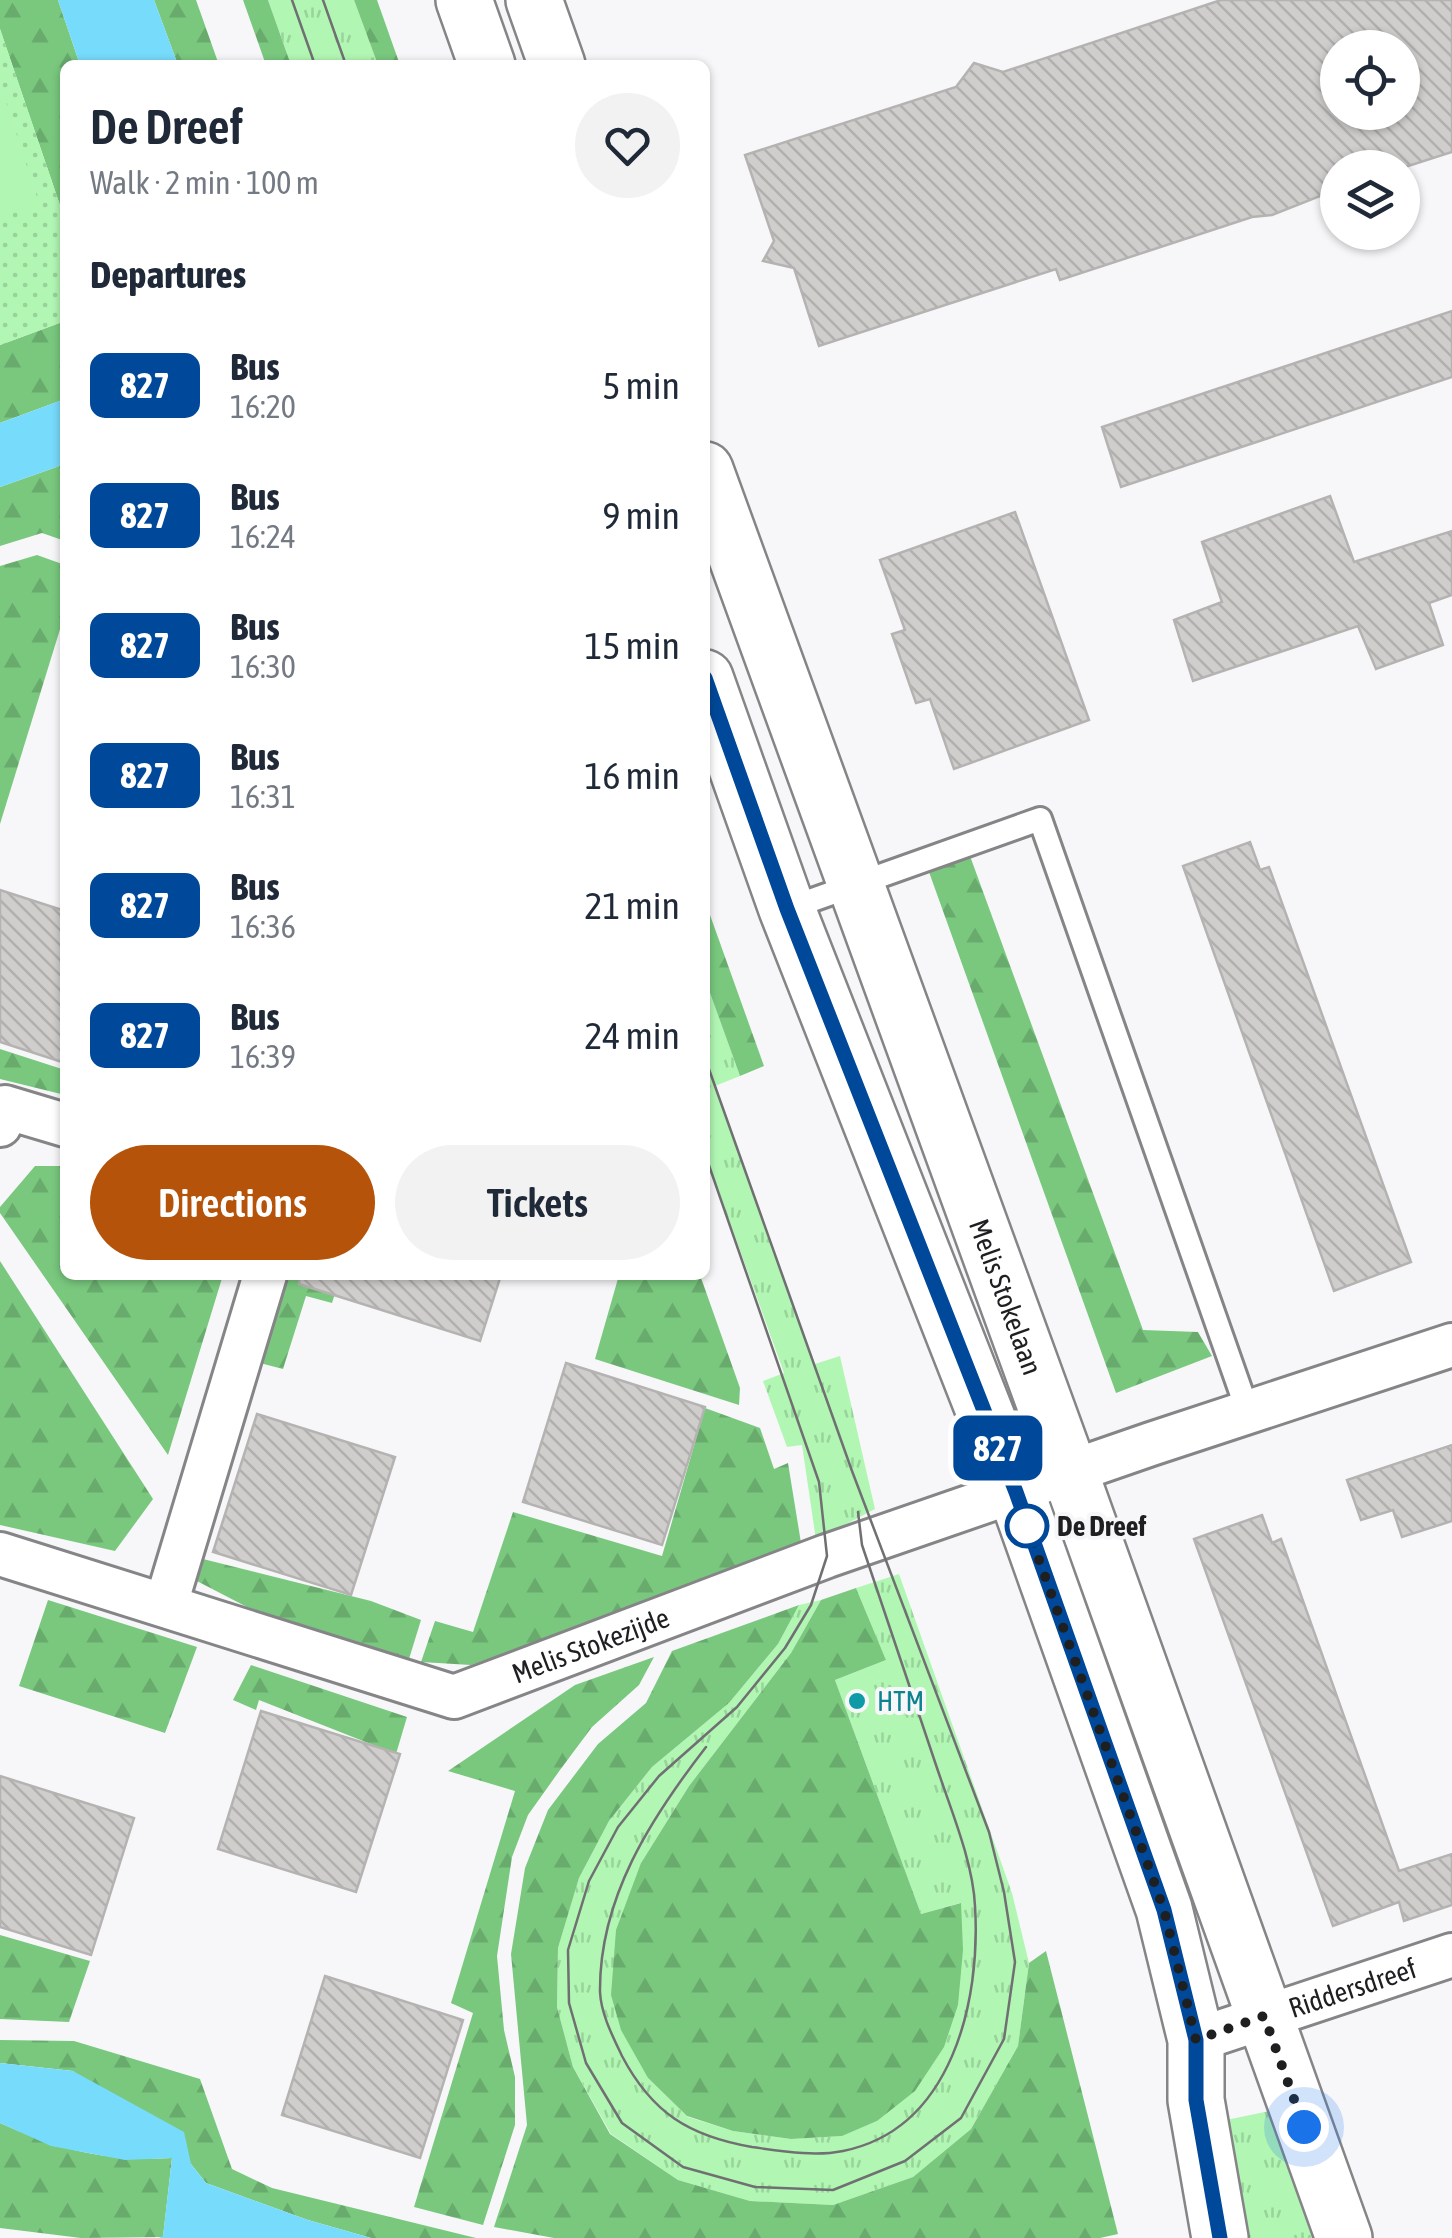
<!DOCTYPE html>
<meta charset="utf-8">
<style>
body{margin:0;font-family:"Asap Condensed",sans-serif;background:#f2f2f3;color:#1f2937;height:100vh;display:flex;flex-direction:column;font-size:38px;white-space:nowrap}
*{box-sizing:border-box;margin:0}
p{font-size:32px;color:#747a83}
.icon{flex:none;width:55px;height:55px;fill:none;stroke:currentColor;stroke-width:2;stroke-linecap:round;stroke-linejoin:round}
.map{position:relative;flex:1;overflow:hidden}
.sheet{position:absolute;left:60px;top:60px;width:650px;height:1220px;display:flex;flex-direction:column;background:#fff;border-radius:15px;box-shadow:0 2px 8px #0004}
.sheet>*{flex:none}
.badge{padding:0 20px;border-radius:15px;font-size:35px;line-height:65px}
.fabs{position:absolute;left:1320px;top:30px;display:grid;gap:20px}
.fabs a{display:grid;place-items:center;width:100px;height:100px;border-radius:50%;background:#fff;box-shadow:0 2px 8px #0004;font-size:50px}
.you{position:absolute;width:50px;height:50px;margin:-25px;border:8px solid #fff;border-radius:50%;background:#1a73e8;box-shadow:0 0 0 15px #1a73e833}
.map>.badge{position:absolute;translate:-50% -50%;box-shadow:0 0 0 5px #fff}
h2{padding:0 30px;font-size:38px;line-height:90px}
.round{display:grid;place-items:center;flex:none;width:105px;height:105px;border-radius:52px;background:#f2f2f3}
.overview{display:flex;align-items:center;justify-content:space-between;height:170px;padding:0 30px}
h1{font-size:48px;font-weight:600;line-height:75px}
.button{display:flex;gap:20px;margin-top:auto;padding:20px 30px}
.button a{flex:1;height:115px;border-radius:60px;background:#b45309;color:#fff;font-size:40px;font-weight:600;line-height:115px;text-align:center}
.button a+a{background:#f2f2f3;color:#1f2937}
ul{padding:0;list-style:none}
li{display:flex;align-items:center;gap:30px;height:130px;padding:0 30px}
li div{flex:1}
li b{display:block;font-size:38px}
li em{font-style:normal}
li .badge{min-width:110px;font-weight:700;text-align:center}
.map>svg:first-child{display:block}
.grass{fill:url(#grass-tufts)}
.forest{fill:url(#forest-firs)}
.park{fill:url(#park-dots)}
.pitch{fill:#b1f7b3}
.water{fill:#77dbfb}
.building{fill:url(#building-back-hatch);stroke:#b5b3b1;stroke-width:2.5;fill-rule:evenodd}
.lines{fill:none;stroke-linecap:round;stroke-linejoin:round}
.service-casing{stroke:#858588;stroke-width:28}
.minor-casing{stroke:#858588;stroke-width:48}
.tertiary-casing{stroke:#858588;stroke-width:60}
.service{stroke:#fff;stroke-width:22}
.minor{stroke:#fff;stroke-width:42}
.tertiary{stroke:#fff;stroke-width:55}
.tram{stroke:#707072;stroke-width:2.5}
.line-casing{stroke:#fff;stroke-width:22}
.line{stroke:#004899;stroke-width:15}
.walk{stroke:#1e1f20;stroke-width:10;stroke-dasharray:0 18}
.stop-dot{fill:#fff;stroke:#004899;stroke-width:5}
.culture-dot{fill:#0f9aa8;stroke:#f7f7fa;stroke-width:4}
.labels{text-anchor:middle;stroke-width:8;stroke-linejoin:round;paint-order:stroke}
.street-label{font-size:28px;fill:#1e1f20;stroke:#f7f7fa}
.stop-label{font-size:28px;font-weight:bold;fill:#1e1f20;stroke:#f7f7fa;text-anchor:start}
.culture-label{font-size:28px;fill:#0d838f;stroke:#f7f7fa;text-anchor:start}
</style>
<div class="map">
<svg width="1452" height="2238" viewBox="0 0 1452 2238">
<defs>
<pattern id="grass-tufts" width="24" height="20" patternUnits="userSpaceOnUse" patternTransform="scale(2.5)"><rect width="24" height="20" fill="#b1f7b3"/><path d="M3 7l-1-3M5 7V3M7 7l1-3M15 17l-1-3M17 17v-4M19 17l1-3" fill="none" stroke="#98d39a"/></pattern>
<pattern id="forest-firs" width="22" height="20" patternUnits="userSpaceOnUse" patternTransform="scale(2.5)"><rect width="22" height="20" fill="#79c87e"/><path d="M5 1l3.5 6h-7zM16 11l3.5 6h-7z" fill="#68ab6d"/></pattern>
<pattern id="park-dots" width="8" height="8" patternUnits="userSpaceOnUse" patternTransform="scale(2.5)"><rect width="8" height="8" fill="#b1f7b3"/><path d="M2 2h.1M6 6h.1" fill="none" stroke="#98d39a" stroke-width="1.8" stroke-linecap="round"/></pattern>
<pattern id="building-back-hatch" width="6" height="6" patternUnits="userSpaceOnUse" patternTransform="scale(2.5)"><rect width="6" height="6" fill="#d0cecc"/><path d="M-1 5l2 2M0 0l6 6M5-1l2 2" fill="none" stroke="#b2b0af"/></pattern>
</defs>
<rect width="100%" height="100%" fill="#f7f7fa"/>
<!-- grass -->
<g class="grass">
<polygon points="268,0 354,0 378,65 291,65"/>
<polygon points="705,979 740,1076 715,1086 815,1364 840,1356 875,1509 816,1540 802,1445 787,1447 763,1381 784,1373 705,1153"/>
<polygon points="899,1574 1012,1893 1029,1963 1018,2046 971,2129 913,2177 833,2205 750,2201 678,2180 611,2134 573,2067 557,2007 558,1948 579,1878 609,1821 652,1767 729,1703 778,1644 799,1605 821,1600 791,1653 689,1786 641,1863 648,2078 688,2117 733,2131 791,2139 841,2136 877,2121 960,1903 921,1914 835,1680 886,1660 856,1588"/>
<polygon points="1284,2108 1330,2238 1246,2238 1226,2120"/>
</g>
<!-- forest -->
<g class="forest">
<polygon points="0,0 58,0 80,65 65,65 65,220 0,29"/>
<polygon points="154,0 196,0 219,65 178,65"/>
<polygon points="243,0 268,0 291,65 266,65"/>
<polygon points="354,0 377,0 400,65 378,65"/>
<polygon points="65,321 65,399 0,423 0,345"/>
<polygon points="65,464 65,541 42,533 0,546 0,487"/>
<polygon points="37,555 65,565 65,613 0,824 0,566"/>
<polygon points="970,856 1143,1330 1198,1332 1212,1356 1116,1393 929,872"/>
<polygon points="705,901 764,1066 740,1076 705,979"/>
<polygon points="0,1049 65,1070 65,1095 0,1079"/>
<polygon points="35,1166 65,1166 65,1275 223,1275 168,1455 0,1213 0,1207"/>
<polygon points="0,1261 153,1499 115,1551 0,1525"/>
<polygon points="286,1275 341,1275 332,1303 306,1296 283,1369 256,1362"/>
<polygon points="619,1275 700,1275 740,1388 739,1405 595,1359"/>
<polygon points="705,1408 760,1428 774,1469 788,1463 802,1549 471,1665 421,1662 435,1621 473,1632 513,1512 662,1556"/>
<polygon points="203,1559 371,1601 421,1620 409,1659 247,1607 193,1579"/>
<polygon points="856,1588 886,1660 835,1680 921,1914 961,1903 963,1950 958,2005 944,2047 915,2091 877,2121 842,2136 791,2139 733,2131 687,2116 648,2078 621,2030 611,1995 616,1930 641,1863 689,1786 791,1653 821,1600"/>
<polygon points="48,1600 197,1647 165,1733 19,1686"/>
<polygon points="799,1605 778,1644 729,1703 652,1767 609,1821 579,1878 558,1948 557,2007 573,2067 610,2134 678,2180 750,2201 833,2205 913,2177 971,2129 1018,2046 1029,1963 1046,1951 1118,2234 1100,2238 554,2238 494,2227 527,2125 511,1954 525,1868 548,1810 598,1744 646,1703 672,1651"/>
<polygon points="654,1657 639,1685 592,1727 560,1770 528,1815 512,1857 497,1956 504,2030 515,2077 515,2125 483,2225 414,2207 473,2013 451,2003 515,1791 448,1771 575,1685"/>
<polygon points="251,1665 407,1717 396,1754 259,1700 256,1710 233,1700"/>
<polygon points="0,1935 90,1961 69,2022 0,2019"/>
<polygon points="0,2040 74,2041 200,2079 232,2169 272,2188 476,2238 371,2238 308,2220 206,2183 191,2164 73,2071 0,2063"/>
<path d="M 0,2123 C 63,2151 102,2161 172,2158 L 163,2237 L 81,2238 L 0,2228 Z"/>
</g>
<!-- park -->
<polygon class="park" points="0,29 65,220 65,321 0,345"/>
<!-- pitch -->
<polygon class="pitch" points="0,84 39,203 0,217"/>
<!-- water -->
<g class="water">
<polygon points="58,0 154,0 178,65 80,65"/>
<polygon points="65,399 65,464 0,487 0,423"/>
<polygon points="0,2063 73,2071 184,2132 191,2164 206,2183 308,2220 371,2238 159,2238 163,2236 172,2158 125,2160 51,2146 0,2123"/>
</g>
<!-- building -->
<g class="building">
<path d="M 1221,0 L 1452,0 L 1452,152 L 1402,168 L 1338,168 L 1338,189 L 1272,215 L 1252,217 L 1060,280 L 1056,269 L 819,346 L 794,268 L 763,261 L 774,241 L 745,155 L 956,87 L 974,63 L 1003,72 ZM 1338,48 L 1402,48 L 1402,112 L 1338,112 Z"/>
<polygon points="1452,311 1452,377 1121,487 1102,427"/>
<polygon points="1330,496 1354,562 1452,531 1452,595 1429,603 1443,645 1376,669 1358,626 1193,681 1174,620 1222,602 1202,542"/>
<polygon points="1015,512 1089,720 954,769 930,699 916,703 892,634 905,630 880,560"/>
<polygon points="1250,842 1260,870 1269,867 1411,1262 1334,1291 1183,866"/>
<polygon points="0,890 65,911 65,1063 0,1042"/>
<polygon points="300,1275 501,1275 480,1341 299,1284"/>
<polygon points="566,1363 705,1407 662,1545 523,1502"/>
<polygon points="257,1414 395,1457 351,1595 213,1552"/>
<polygon points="1452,1445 1452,1521 1402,1537 1393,1510 1361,1520 1347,1480"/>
<polygon points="1262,1515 1272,1543 1281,1539 1399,1871 1452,1854 1452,1905 1404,1921 1399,1902 1333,1926 1194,1539"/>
<polygon points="261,1711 400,1754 356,1892 218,1849"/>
<polygon points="0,1776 134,1818 91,1955 0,1927"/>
<polygon points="325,1976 463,2020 420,2158 282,2115"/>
</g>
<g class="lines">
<!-- service casing -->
<g class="service-casing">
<polyline id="service" points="787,909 1040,819 1248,1412"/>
</g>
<!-- minor casing -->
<g class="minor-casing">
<g id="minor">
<polyline points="0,1125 5,1107 65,1125"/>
<path id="s1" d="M 0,1554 L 454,1697 L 827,1556 L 1151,1444 L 1452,1345"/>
<polyline points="166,1604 265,1275"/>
<path id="s2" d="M 1196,2040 L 1452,1955"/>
</g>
</g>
<!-- tertiary casing -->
<g class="tertiary-casing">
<g id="tertiary">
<polyline points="464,0 487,65"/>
<polyline points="534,0 557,65"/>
<path id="s3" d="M 705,470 L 1070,1473 L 1344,2238"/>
<polyline points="705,678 787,909 1016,1492 1164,1909 1196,2040 1196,2100 1220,2238"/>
</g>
</g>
<!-- service -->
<use href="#service" class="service"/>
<!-- minor -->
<use href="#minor" class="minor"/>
<!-- tertiary -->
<use href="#tertiary" class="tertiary"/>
<!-- tram -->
<g class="tram">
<polyline points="292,0 315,65"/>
<polyline points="323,0 346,65"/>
<polyline points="705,1058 852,1471 989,1832 1004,1892 1015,1962 1004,2039 961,2118 905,2161 833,2190 755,2187 683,2167 622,2123 586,2063 569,2003 568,1950 589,1881 618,1827 659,1776 737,1707 785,1648 811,1605 827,1556 819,1482 705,1154"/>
<path d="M 706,1747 C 651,1818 599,1898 600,1992 C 601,2014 613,2037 622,2056 C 652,2113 689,2136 752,2147 C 781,2151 814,2157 843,2151 C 952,2129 981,2001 975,1906 C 973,1862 951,1810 937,1768 C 912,1693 887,1619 862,1545 L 858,1512"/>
</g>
</g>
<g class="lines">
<!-- line casing -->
<g class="line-casing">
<polyline id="line" points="705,678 787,909 1016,1492 1164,1910 1196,2040 1196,2100 1220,2238"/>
</g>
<!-- line -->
<use href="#line" class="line"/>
<!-- walk -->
<polyline class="walk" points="1027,1526 1164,1910 1196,2040 1264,2016 1304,2127"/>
</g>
<!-- markers -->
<circle class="stop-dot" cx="1027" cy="1526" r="20"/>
<circle class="culture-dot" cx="857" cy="1701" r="10"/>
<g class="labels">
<!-- street labels -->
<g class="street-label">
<text dy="10" stroke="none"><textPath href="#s3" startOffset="880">Melis Stokelaan</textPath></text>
<text dy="10" stroke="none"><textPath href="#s1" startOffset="622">Melis Stokezijde</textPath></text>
<text dy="10" stroke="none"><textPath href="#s2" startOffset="165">Riddersdreef</textPath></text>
</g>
<!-- stop labels -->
<g class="stop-label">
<text x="1057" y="1536">De Dreef</text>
</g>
<!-- culture labels -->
<g class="culture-label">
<text x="877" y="1711">HTM</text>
</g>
</g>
</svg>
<div class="fabs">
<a><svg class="icon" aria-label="locate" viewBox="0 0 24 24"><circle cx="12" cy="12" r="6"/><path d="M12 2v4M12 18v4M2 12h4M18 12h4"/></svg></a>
<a><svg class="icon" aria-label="layers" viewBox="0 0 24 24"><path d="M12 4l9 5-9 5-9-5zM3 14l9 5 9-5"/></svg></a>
</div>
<div class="you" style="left:1304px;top:2127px"></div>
<b class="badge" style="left:998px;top:1448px;background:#004899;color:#fff">827</b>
<section class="sheet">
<div class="overview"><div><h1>De Dreef</h1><p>Walk · 2 min · 100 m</p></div><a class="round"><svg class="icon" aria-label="heart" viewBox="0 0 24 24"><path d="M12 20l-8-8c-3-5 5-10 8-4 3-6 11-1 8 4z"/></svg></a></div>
<h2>Departures</h2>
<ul>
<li><span class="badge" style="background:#004899;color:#fff">827</span><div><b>Bus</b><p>16:20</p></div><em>5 min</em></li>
<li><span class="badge" style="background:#004899;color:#fff">827</span><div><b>Bus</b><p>16:24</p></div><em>9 min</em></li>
<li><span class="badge" style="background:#004899;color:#fff">827</span><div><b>Bus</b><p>16:30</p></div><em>15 min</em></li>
<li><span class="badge" style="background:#004899;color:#fff">827</span><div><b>Bus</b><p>16:31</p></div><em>16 min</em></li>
<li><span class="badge" style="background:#004899;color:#fff">827</span><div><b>Bus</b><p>16:36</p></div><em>21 min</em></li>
<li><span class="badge" style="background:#004899;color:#fff">827</span><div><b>Bus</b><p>16:39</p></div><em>24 min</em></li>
</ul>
<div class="button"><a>Directions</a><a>Tickets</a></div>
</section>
</div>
